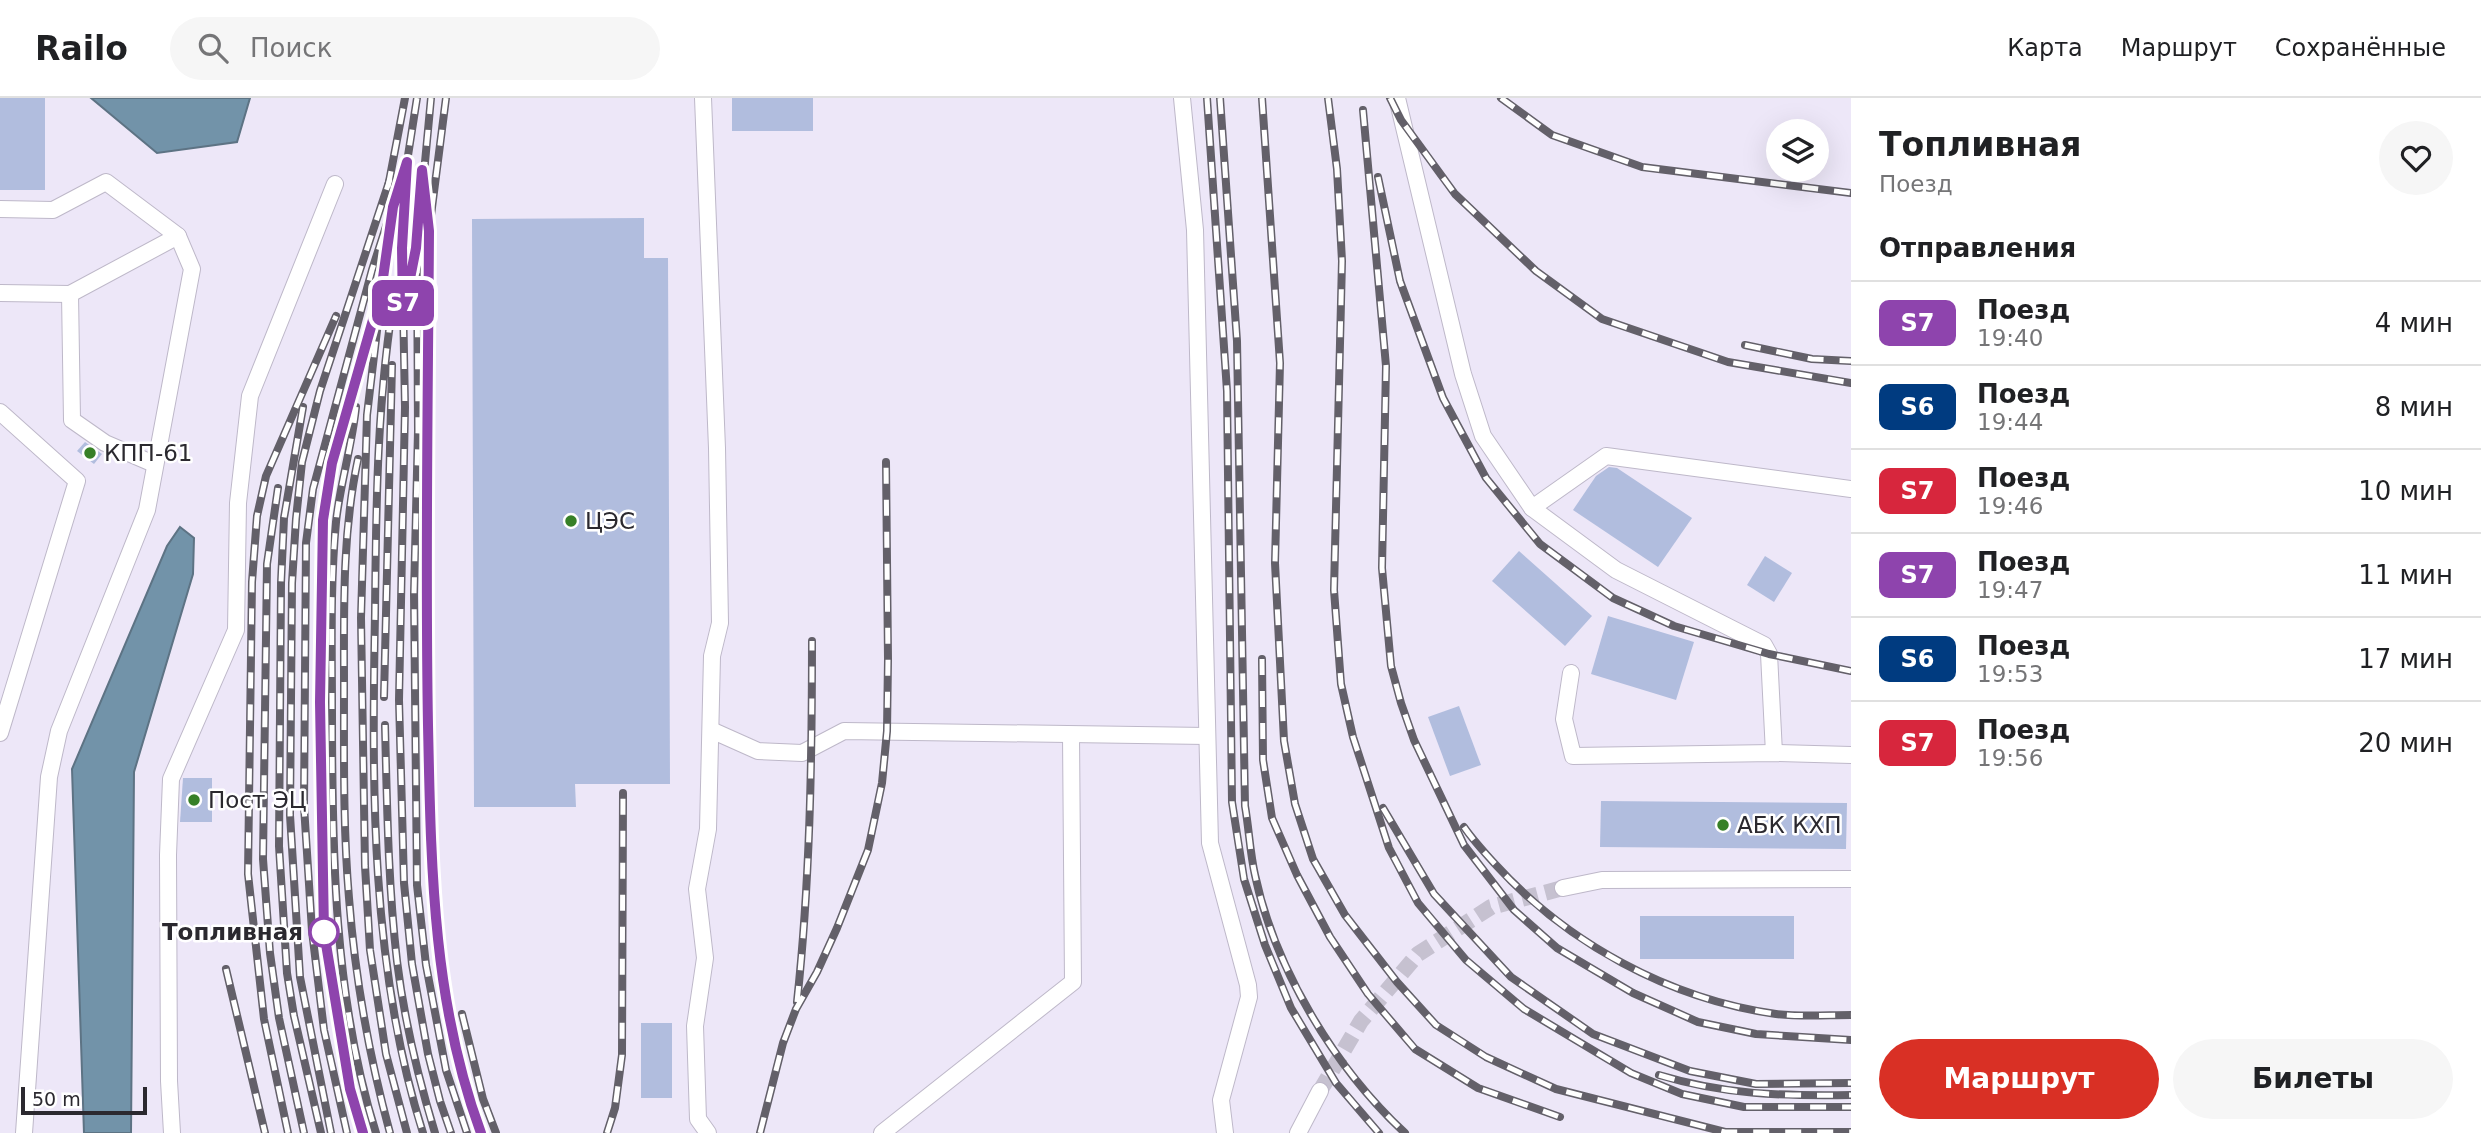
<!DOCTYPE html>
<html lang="ru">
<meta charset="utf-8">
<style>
body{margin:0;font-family:"DejaVu Sans",sans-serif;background:#f6f6f6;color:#202124;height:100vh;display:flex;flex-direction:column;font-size:26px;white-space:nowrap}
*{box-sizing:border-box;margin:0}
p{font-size:23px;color:#757577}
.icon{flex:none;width:38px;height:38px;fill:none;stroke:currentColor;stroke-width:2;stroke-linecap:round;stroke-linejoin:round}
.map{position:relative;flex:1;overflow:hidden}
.sheet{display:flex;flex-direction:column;background:#fff;width:630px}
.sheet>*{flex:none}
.badge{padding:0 14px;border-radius:10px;font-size:24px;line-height:46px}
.controls{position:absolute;left:1766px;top:21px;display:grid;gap:14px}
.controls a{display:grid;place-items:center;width:63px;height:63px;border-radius:50%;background:#fff;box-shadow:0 7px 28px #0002;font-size:35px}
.scale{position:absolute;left:21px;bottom:18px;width:126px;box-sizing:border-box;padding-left:7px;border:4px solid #2b292f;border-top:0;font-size:19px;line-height:24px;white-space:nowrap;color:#2b292f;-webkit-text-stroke:5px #fff;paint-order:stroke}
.map>.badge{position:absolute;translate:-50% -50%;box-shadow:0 0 0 4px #fff}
h2{padding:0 28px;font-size:26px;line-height:63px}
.round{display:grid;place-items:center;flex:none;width:74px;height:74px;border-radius:37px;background:#f6f6f6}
.head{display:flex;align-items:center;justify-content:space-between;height:119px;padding:0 28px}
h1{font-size:33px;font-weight:700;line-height:52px}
.primary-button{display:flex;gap:14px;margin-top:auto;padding:14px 28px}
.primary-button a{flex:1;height:80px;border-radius:42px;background:#d93025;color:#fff;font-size:28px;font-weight:700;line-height:80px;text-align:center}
.primary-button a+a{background:#f6f6f6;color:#202124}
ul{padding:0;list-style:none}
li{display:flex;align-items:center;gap:21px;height:84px;padding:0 28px;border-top:2px solid #e0e0e0}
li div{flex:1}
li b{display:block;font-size:26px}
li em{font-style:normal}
li .badge{min-width:77px;font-weight:700;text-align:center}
header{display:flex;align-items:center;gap:42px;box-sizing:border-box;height:98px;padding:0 35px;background:#fff;border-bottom:2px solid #e0e0e0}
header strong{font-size:33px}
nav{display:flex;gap:38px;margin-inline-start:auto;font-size:24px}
.search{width:490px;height:63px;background:#f6f6f6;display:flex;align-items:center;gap:18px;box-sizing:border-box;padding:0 24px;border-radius:38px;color:#757577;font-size:26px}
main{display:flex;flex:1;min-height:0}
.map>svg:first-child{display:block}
.water{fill:#7293a9;stroke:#5d7384;stroke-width:2}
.building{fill:#b1bdde}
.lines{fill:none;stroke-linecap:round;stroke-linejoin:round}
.minor-tunnel{stroke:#c6c1d0;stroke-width:16;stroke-dasharray:16 8;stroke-linecap:butt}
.minor-casing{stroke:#beb8c9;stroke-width:18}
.minor{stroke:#fff;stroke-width:16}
.rail-casing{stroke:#636069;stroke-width:8}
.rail{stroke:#fff;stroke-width:5;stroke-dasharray:16;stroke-linecap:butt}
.line-casing{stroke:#fff;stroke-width:16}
.line{stroke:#8e44ad;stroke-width:10}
.poi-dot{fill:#378027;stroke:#fff;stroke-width:2.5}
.stop-dot{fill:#fff;stroke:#8e44ad;stroke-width:3.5}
.labels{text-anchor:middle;stroke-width:5;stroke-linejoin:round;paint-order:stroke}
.poi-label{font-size:23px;fill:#2b292f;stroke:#fff;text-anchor:start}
.stop-label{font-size:23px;font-weight:bold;fill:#2b292f;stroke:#fff;text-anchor:end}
</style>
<header>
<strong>Railo</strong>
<div class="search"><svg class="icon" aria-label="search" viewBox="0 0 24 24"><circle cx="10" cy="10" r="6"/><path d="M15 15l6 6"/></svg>Поиск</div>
<nav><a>Карта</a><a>Маршрут</a><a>Сохранённые</a></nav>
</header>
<main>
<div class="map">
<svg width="1851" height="1035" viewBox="0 0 1851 1035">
<rect width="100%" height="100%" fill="#ede7f8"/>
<!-- water -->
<g class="water">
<polygon points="91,0 250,0 237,44 157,55"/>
<polygon points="180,429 194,440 193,476 134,674 131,1035 84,1035 72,671 167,448"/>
</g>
<!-- building -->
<g class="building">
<rect x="0" y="0" width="45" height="92"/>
<rect x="732" y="0" width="81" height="33"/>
<polygon points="644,120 644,160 668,160 670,686 575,686 576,709 474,709 472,121"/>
<polygon points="85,344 102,356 94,366 77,353"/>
<polygon points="1609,369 1617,370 1692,420 1658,469 1573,412 1596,378"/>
<polygon points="1519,453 1592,518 1565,548 1492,483"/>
<polygon points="1765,458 1792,475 1774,504 1747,487"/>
<polygon points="1608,518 1694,544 1676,602 1591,576"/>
<polygon points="1459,608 1481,667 1450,678 1428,619"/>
<polygon points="183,680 212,680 212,724 180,724"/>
<polygon points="1601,703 1847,705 1846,751 1600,749"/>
<rect x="1640" y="818" width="154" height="43"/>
<rect x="641" y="925" width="31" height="75"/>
</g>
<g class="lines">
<!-- minor-tunnel -->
<polyline class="minor-tunnel" points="1320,993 1361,923 1418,856 1491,809 1563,790"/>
<!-- minor casing -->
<g class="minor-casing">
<g id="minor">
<polyline points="703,0 717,350 720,525 712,558 708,731 697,791 705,860 695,928 698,1021 708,1035"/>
<polyline points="1182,0 1195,132 1210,745 1248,887 1249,899 1221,1002 1225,1035"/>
<polyline points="1397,0 1463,276 1483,338 1532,410 1616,472 1764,547 1769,556 1774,655"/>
<polyline points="0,111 53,112 106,84 178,138 192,171 147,412 59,633 49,679 24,1035"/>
<polyline points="0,195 70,196 178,138"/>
<polyline points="70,196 72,322 105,345 154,366"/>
<polyline points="0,314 77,383 0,635"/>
<polyline points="1532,410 1606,358 1851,391"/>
<polyline points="1571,575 1564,621 1573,658 1774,655 1851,657"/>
<polyline points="711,632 758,653 802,655 844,633 1207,638"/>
<polyline points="1563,790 1602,782 1851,781"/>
<polyline points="172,1035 169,983 168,757 171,681 236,532 238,405 250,298 335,86"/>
<polyline points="882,1035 1073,884 1071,637"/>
<polyline points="1298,1035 1320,993"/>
</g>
</g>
<!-- minor -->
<use href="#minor" class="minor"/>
<!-- rail casing -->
<g class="rail-casing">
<g id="rail">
<polyline points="417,0 407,64 402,150 405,309 399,602 404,785 412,866 428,956 440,1003 451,1035"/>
<polyline points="431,0 417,150 418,333 414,496 417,787 426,867 446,972 467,1035"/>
<polyline points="446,0 429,133 427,562 431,773 442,884 465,990 481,1035"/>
<polyline points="1207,0 1227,293 1232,704 1244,781 1265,847 1291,910 1336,985 1379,1035"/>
<path d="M 1220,0 L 1237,243 L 1245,708 C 1249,731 1250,755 1255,777 C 1275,871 1335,970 1405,1035"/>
<polyline points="1262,0 1280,265 1275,465 1284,643 1295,706 1313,761 1345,817 1397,884 1436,927 1486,959 1556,991 1725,1034 1851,1034"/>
<polyline points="1328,0 1337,71 1342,163 1334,492 1341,586 1353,639 1389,750 1418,805 1466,862 1524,911 1631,975 1682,996 1744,1009 1851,1009"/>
<polyline points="1390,0 1401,22 1455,96 1536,173 1602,221 1728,264 1851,285"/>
<polyline points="1501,0 1552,37 1642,69 1851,95"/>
<polyline points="1363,12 1386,268 1382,470 1391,568 1401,605 1414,642 1464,747 1514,812 1557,850 1633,895 1698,924 1756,936 1851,942"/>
<polyline points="1378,79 1400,183 1443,300 1486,380 1540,446 1613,500 1674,528 1769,556 1851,573"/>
<polyline points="388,89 405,0"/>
<polyline points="387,148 367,317 361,520 365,768 370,852 386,956 407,1035"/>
<path d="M 396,187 C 377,297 376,403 375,515 C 372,688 370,868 423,1035"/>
<polyline points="1745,247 1812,261 1851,263"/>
<polyline points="303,309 284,420 281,485 279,748 287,875 294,918 321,1035"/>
<path d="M 356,309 C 352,348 340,386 336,424 C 330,488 332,551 332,615 C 332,754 334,902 376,1035"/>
<path d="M 358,361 C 342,436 344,512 344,588 C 344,658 343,730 349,800 C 355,879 369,958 390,1035"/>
<polyline points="278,390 267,466 263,761 270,855 279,920 304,1035"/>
<polyline points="1262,561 1263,662 1272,720 1297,777 1330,839 1368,896 1415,951 1478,990 1560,1019"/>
<polyline points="384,599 392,267"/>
<path d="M 385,627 C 387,706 388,785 397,863 C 404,921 418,979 435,1035"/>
<polyline points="1383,710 1434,796 1511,879 1593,936 1690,973 1756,986 1851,985"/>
<path d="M 1464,729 C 1473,742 1484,754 1495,766 C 1567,845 1669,901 1776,916 C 1800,919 1827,917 1851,917"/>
<polyline points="226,871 265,1035"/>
<path d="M 797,904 C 810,784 812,663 812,543"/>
<polyline points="462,916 483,1001 496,1035"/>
<path d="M 1659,977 C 1726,997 1781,998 1851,997"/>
<polyline points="288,1035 264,921 248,776 252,484 257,418 266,378 336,218"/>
<polyline points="331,1035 300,879 290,717 292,485 296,421 302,364 320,293 390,81"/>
<polyline points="347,1035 324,932 312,833 304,708 306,445 313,391 372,172 400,85"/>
<polyline points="363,1035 350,991 324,834 320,604 323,422 332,365 368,240"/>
<polyline points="607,1035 615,1010 622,957 623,695"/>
<polyline points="760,1035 783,945 796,911 817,874 837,830 868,752 882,685 887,633 888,561 886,364"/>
</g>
</g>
<!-- rail -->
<use href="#rail" class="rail"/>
</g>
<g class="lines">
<!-- line casing -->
<g class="line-casing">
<path id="line" d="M 363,1035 L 350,991 L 324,834 L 320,604 L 323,422 L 332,365 L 381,194 L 393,109 L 407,64 L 402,150 L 403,216 L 416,150 L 422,72 L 429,133 C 428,297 425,462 428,627 C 431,765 432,903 481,1035"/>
</g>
<!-- line -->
<use href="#line" class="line"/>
</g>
<!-- markers -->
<g class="poi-dot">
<circle cx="90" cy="355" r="7"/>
<circle cx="571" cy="423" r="7"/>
<circle cx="194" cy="702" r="7"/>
<circle cx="1723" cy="727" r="7"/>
</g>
<circle class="stop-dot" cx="324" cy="834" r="14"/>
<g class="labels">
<!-- poi labels -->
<g class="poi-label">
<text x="104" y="363">КПП-61</text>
<text x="585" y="431">ЦЭС</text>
<text x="208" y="710">Пост ЭЦ</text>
<text x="1737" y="735">АБК КХП</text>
</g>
<!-- stop labels -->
<g class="stop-label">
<text x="303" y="842">Топливная</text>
</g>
</g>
</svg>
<div class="controls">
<a><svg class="icon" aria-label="layers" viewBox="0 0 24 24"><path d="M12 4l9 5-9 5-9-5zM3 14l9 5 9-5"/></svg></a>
</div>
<div class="scale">50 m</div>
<b class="badge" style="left:403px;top:205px;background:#8e44ad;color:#fff">S7</b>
</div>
<section class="sheet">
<div class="head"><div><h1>Топливная</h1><p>Поезд</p></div><a class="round"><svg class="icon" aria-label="heart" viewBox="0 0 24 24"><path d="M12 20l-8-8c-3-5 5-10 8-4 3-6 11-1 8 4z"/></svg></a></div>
<h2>Отправления</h2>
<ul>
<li><span class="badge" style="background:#8e44ad;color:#fff">S7</span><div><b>Поезд</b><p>19:40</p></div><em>4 мин</em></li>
<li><span class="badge" style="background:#003b80;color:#fff">S6</span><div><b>Поезд</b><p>19:44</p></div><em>8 мин</em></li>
<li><span class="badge" style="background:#d7263d;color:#fff">S7</span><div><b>Поезд</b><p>19:46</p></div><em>10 мин</em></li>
<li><span class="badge" style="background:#8e44ad;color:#fff">S7</span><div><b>Поезд</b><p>19:47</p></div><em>11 мин</em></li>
<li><span class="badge" style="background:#003b80;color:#fff">S6</span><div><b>Поезд</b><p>19:53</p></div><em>17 мин</em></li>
<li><span class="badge" style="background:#d7263d;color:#fff">S7</span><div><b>Поезд</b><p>19:56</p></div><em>20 мин</em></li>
</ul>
<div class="primary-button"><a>Маршрут</a><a>Билеты</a></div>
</section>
</main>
